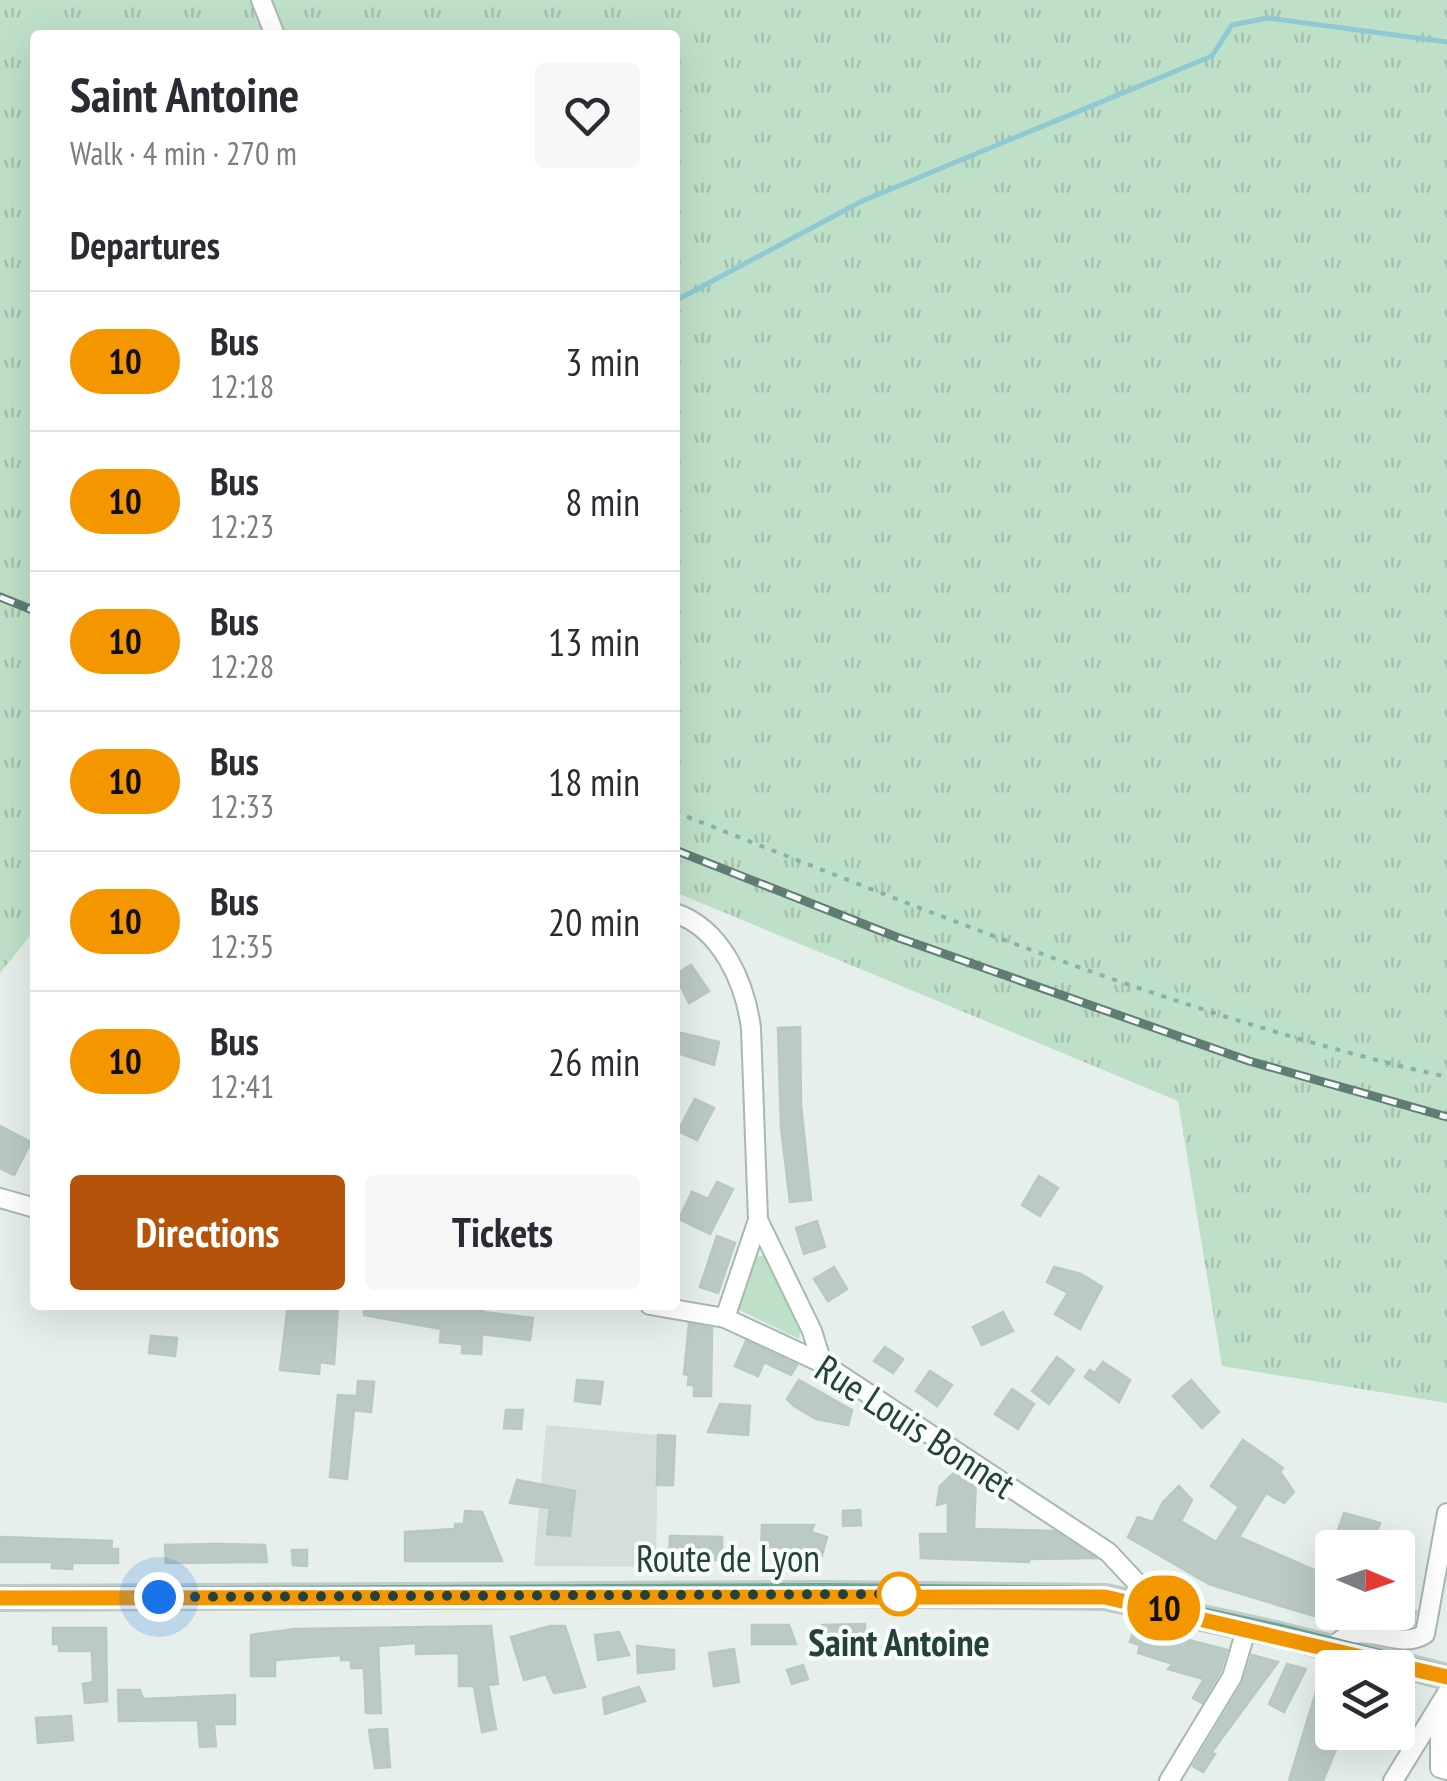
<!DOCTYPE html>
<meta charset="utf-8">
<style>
body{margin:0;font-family:"PT Sans Narrow",sans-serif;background:#f7f7f7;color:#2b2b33;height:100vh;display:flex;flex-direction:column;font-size:38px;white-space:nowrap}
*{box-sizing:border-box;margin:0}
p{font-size:32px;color:#7c7c81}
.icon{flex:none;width:55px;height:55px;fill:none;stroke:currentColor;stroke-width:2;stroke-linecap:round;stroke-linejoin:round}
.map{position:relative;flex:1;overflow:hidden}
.panel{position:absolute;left:30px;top:30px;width:650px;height:1280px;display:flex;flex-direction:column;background:#fff;border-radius:10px;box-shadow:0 10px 40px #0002}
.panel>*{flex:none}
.badge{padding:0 20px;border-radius:32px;font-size:35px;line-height:65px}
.needle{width:65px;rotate:92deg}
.buttons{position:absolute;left:1315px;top:1530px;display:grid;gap:20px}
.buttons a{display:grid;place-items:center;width:100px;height:100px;border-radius:10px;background:#fff;box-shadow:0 10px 40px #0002;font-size:50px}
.you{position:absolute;width:50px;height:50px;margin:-25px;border:8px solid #fff;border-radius:50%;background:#1a73e8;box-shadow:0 0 0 15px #1a73e833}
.map>.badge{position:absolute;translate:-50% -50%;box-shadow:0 0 0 5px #fff}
h2{padding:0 40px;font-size:38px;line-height:90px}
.round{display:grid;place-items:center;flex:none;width:105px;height:105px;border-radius:10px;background:#f7f7f7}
.overview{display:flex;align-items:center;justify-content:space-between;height:170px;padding:0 40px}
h1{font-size:48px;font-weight:700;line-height:75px}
.action{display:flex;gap:20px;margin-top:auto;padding:20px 40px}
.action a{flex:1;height:115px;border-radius:10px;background:#b45309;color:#fff;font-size:40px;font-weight:700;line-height:115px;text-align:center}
.action a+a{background:#f7f7f7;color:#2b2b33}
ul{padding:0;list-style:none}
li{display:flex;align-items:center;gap:30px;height:140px;padding:0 40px;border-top:2px solid #e1e1e2}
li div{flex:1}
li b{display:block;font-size:38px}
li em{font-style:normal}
li .badge{min-width:110px;font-weight:700;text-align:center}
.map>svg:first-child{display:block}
.built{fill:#d4dfda}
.grass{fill:url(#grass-tufts)}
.park{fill:#bfe0c8}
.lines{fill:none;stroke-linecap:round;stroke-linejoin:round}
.stream{stroke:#8ec9d4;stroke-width:5}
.building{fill:#bbcac4;stroke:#b8c9c2;stroke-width:2.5}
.minor-casing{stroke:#a8b8b2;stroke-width:22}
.major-casing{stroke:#c2cac8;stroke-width:28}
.path{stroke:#86b3a5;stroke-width:4;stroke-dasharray:5 8;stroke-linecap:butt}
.minor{stroke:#fff;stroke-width:18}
.major{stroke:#6aa596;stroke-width:22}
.rail-casing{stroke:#5f7d75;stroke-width:9}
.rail{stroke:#f7fbf9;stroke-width:5;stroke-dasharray:15;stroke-linecap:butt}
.line-casing{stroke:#fff;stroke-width:22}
.line{stroke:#f49600;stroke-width:15}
.walk{stroke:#24423a;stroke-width:10;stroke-dasharray:0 18}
.stop-dot{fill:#fff;stroke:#f49600;stroke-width:5}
.labels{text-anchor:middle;stroke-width:8;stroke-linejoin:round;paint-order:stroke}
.street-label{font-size:38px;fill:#24423a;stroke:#f7fbf9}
.stop-label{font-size:38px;font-weight:bold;fill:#24423a;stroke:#f7fbf9}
</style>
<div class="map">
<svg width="1447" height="1781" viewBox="0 0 1447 1781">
<defs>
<pattern id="grass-tufts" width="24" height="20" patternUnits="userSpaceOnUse" patternTransform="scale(2.5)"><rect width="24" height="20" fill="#bfe0c8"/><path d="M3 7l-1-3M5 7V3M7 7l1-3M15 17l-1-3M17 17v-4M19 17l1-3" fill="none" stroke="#a4c1ad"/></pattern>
</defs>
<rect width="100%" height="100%" fill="#e6efeb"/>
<!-- built -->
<polygon class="built" points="546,1425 658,1435 656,1567 534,1566"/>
<!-- grass -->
<polygon class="grass" points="0,0 1447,0 1447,1403 1222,1366 1178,1101 675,892 675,35 35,35 35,930 0,973"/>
<!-- park -->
<polygon class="park" points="766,1255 801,1325 799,1339 739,1310 755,1257"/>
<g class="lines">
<!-- stream -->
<polyline class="stream" points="675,301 862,201 1212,56 1232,25 1268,18 1447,42"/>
</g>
<!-- building -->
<g class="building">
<polygon points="691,965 709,991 689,1003 675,975"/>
<polygon points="800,1027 801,1105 811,1200 790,1202 781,1127 778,1028"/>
<polygon points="681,1033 719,1042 714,1065 677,1053"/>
<polygon points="695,1099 714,1108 697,1140 678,1131"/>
<polygon points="0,1126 31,1142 14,1175 0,1168"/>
<polygon points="1039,1176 1058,1188 1040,1216 1022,1205"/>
<polygon points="717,1182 733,1189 710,1234 679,1219 692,1192 708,1199"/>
<polygon points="817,1221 825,1247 804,1254 796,1228"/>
<polygon points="717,1236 735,1243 718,1293 700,1287"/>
<polygon points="834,1267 847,1289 828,1301 814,1279"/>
<polygon points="1054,1267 1081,1274 1102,1287 1080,1329 1055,1314 1068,1293 1047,1282"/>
<polygon points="288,1305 338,1305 334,1364 320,1362 319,1374 280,1370"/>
<polygon points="364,1305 484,1305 483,1312 533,1318 530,1340 482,1334 481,1354 462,1353 462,1344 440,1342 441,1329 364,1315"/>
<polygon points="1003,1312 1013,1331 982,1345 973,1327"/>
<polygon points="689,1324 712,1328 711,1396 694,1396 694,1385 688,1385 689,1375 684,1374"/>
<polygon points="151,1336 177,1338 175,1356 149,1353"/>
<polygon points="746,1341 797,1365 791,1375 764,1362 758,1376 735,1366"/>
<polygon points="885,1347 903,1359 893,1373 874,1361"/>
<polygon points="1057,1357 1074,1370 1049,1404 1032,1391"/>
<polygon points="1103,1362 1130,1380 1119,1402 1085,1377 1090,1370 1095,1373"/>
<polygon points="930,1371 952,1385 937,1406 916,1391"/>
<polygon points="577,1380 603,1382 600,1404 575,1401"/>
<polygon points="799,1380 852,1410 848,1425 816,1419 794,1406 787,1399"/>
<polygon points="1191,1380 1219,1412 1202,1428 1173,1396"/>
<polygon points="358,1381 374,1382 371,1412 354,1410 347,1479 330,1477 338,1395 357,1396"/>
<polygon points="1012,1389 1034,1404 1018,1429 995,1414"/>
<polygon points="720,1404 750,1406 748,1435 708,1432"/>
<polygon points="506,1410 523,1410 521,1429 504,1428"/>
<polygon points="658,1435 675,1436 673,1485 657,1485"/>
<polygon points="1243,1440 1283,1468 1280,1472 1294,1492 1284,1503 1266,1493 1239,1537 1328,1576 1314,1616 1209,1584 1128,1537 1138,1517 1153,1522 1163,1502 1179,1486 1192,1500 1181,1521 1216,1542 1239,1507 1211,1486"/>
<polygon points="959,1468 976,1479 974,1529 1054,1531 1095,1558 1029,1559 1029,1562 921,1558 920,1534 948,1534 948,1502 937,1505 940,1486"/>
<polygon points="517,1480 575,1491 570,1536 547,1534 550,1508 510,1503"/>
<polygon points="860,1510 861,1525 843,1526 843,1511"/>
<polygon points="465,1511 482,1512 502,1561 405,1561 405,1532 455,1529 455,1524 464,1524"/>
<polygon points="1344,1513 1380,1523 1372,1548 1334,1542"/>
<polygon points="762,1525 814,1525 811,1532 827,1537 820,1562 797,1555 799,1549 761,1549"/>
<polygon points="670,1536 722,1537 722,1560 669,1560"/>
<polygon points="0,1537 112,1541 111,1549 118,1549 118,1563 72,1563 72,1569 52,1568 52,1562 0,1562"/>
<polygon points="218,1544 265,1545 267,1562 166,1563 165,1545"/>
<polygon points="292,1550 307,1550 307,1566 293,1565"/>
<polygon points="1398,1607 1416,1611 1414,1625 1386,1624 1388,1612 1398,1612"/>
<polygon points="865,1624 865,1644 821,1644 822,1625"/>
<polygon points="752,1625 789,1625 796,1644 752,1644"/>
<polygon points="491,1626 498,1684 488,1685 496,1729 482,1732 474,1686 459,1686 459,1653 416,1654 416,1643 378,1646 381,1713 366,1713 364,1668 351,1668 351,1660 341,1660 341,1655 275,1660 275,1676 251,1676 251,1635 295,1629"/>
<polygon points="550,1626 565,1626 585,1687 554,1693 546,1674 524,1680 511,1637"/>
<polygon points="1135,1626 1227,1650 1220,1672 1202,1703 1193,1698 1204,1679 1168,1669 1173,1664 1138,1653 1140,1645 1130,1642"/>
<polygon points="53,1628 106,1628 107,1701 85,1703 83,1684 93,1682 92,1651 59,1651 59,1644 53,1644"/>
<polygon points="619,1632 629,1655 598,1660 595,1635"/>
<polygon points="637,1646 674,1650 674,1669 638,1673"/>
<polygon points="734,1649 739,1682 714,1686 709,1653"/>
<polygon points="1252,1655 1278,1662 1211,1753 1215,1754 1203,1772 1193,1766 1243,1683"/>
<polygon points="1325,1662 1332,1664 1332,1732 1343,1732 1323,1781 1289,1781"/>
<polygon points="1287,1664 1306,1669 1284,1712 1269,1704"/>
<polygon points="803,1665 808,1679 792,1684 787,1670"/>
<polygon points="639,1687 645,1701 605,1714 603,1698"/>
<polygon points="118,1690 140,1690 143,1699 235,1695 235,1724 214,1724 216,1746 200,1747 198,1720 119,1721"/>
<polygon points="71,1716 73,1740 38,1743 36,1718"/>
<polygon points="387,1729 390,1767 375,1768 369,1730"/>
</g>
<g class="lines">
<!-- minor casing -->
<g class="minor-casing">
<g id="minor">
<polyline points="261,0 275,35"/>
<path d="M 675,913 C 722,929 745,983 751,1028 L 758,1220 L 725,1318"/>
<polyline points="0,1198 35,1208"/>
<polyline points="758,1220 812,1331 822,1363"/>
<polyline points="650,1305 725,1318 822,1363 1108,1552 1138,1584 1147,1603"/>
<path d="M 1334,1647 C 1360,1614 1394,1653 1425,1634 L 1447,1513"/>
<polyline points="1440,1705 1440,1768 1447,1770"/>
<polyline points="1169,1781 1232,1677 1247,1627"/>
<polyline points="1393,1781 1447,1693"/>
</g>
</g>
<!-- major casing -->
<g class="major-casing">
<polyline id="major" points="0,1598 824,1594 1105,1597 1276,1634 1447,1677"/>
</g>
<!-- path -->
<path class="path" d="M 675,812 C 928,911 1182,1017 1447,1077"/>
<!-- minor -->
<use href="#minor" class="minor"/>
<!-- major -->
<use href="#major" class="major"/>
<!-- rail casing -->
<g class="rail-casing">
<g id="rail">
<polyline points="0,597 35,611"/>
<polyline points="675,850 899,938 1249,1061 1447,1117"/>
</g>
</g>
<!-- rail -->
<use href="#rail" class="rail"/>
</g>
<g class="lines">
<!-- line casing -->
<g class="line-casing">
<polyline id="line" points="0,1598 1105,1597 1447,1677"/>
</g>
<!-- line -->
<use href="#line" class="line"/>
<!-- walk -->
<polyline class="walk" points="159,1597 899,1594"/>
</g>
<!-- markers -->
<circle class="stop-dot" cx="899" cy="1594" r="20"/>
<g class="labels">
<!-- street labels -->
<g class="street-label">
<text transform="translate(915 1427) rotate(33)" y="13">Rue Louis Bonnet</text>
<text x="728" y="1572">Route de Lyon</text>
</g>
<!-- stop labels -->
<g class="stop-label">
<text x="899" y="1656">Saint Antoine</text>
</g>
</g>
</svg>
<div class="buttons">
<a><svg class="needle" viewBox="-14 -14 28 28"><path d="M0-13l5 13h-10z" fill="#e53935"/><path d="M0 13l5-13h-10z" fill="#7c7c81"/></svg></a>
<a><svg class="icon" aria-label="layers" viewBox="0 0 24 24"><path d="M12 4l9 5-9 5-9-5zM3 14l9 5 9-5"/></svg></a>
</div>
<div class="you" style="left:159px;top:1597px"></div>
<b class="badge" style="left:1164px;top:1608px;background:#f49600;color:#111">10</b>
<section class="panel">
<div class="overview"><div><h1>Saint Antoine</h1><p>Walk · 4 min · 270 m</p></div><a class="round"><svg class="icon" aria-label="heart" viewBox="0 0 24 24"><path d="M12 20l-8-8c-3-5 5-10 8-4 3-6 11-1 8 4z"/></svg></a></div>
<h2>Departures</h2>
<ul>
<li><span class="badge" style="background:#f49600;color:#111">10</span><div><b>Bus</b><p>12:18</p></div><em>3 min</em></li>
<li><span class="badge" style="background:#f49600;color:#111">10</span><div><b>Bus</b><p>12:23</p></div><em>8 min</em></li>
<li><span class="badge" style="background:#f49600;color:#111">10</span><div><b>Bus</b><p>12:28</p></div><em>13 min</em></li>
<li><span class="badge" style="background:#f49600;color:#111">10</span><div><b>Bus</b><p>12:33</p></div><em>18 min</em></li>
<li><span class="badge" style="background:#f49600;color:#111">10</span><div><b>Bus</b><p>12:35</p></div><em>20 min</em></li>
<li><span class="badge" style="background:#f49600;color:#111">10</span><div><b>Bus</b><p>12:41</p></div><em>26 min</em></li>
</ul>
<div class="action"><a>Directions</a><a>Tickets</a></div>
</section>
</div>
